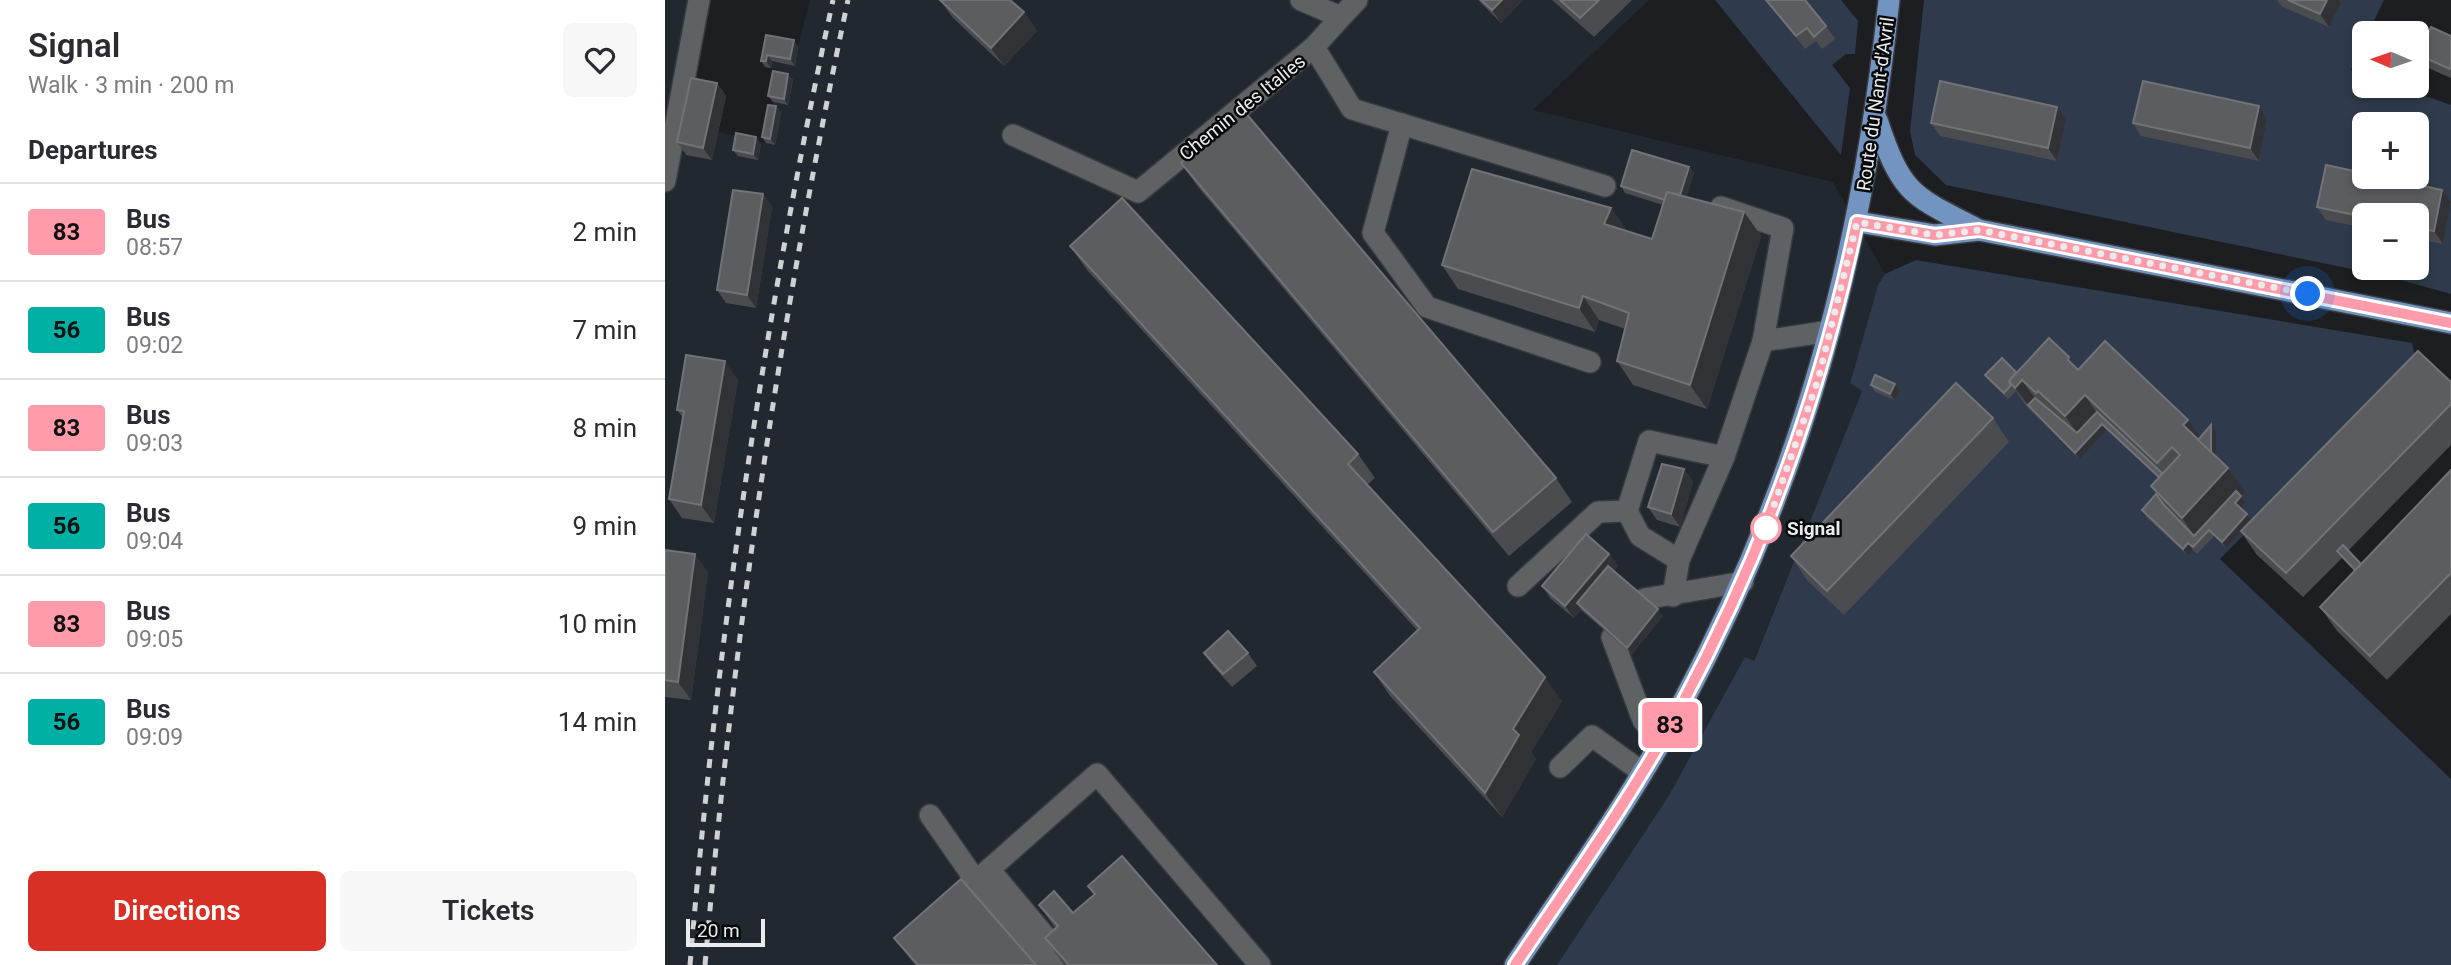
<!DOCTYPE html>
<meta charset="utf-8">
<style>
body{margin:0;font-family:Roboto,sans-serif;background:#f7f7f7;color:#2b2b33;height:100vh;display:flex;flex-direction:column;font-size:26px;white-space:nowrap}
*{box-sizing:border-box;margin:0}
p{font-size:23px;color:#7c7c81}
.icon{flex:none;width:38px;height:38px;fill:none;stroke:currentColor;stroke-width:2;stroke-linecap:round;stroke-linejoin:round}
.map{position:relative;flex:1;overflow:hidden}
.panel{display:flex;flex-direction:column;background:#fff;width:665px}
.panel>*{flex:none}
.badge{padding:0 14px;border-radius:5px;font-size:24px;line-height:46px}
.needle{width:46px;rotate:272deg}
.buttons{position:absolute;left:1687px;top:21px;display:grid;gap:14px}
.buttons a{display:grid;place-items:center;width:77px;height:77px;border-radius:10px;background:#fff;box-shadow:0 4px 10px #0003;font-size:35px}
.scale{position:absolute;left:21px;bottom:18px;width:79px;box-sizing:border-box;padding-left:7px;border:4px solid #e9ebed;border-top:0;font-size:19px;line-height:24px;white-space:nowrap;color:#e9ebed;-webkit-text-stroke:5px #070809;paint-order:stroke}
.you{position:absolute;width:35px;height:35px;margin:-18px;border:5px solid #fff;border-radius:50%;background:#1a73e8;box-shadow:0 0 0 10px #1a73e833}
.map>.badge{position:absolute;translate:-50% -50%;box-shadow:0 0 0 4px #fff}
h2{padding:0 28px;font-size:26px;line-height:63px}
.round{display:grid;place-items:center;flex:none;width:74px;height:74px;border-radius:10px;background:#f7f7f7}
.head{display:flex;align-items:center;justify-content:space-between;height:119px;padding:0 28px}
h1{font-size:33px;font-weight:600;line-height:52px}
.button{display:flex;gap:14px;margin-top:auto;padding:14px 28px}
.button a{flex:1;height:80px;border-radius:10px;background:#d93025;color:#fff;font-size:28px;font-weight:600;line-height:80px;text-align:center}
.button a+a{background:#f7f7f7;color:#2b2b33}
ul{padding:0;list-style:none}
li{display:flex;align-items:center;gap:21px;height:98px;padding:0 28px;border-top:2px solid #e1e1e2}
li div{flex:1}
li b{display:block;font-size:26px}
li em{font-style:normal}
li .badge{min-width:77px;font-weight:700;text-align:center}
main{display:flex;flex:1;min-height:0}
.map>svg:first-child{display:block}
.built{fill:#222830}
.green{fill:#2f3b4c;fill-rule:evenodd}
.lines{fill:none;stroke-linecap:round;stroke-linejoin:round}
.minor-casing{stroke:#393a3d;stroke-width:24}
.major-casing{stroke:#393a3d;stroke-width:24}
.minor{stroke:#5f6265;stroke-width:21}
.major{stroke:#7393c0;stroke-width:21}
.rail{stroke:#cfd1d3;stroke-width:5;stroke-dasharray:9 9;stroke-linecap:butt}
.wall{fill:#4a4c50}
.shaded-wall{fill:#303236}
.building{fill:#5b5d61;stroke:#717377;stroke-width:2}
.line-casing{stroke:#fff;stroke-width:16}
.line{stroke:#ff9baa;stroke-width:10}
.walk{stroke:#e9ebed;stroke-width:7;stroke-dasharray:0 12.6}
.stop-dot{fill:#fff;stroke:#ff9baa;stroke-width:3.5}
.labels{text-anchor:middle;stroke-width:5;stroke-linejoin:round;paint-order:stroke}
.street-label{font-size:19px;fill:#e9ebed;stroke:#070809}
.stop-label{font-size:19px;font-weight:bold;fill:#e9ebed;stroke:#070809;text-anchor:start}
</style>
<main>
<section class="panel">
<div class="head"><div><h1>Signal</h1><p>Walk · 3 min · 200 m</p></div><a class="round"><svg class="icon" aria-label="heart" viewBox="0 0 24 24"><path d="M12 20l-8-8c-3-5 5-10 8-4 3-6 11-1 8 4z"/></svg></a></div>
<h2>Departures</h2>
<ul>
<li><span class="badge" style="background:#ff9baa;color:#111">83</span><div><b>Bus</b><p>08:57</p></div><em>2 min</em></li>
<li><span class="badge" style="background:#00b0a4;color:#111">56</span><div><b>Bus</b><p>09:02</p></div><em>7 min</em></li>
<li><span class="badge" style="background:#ff9baa;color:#111">83</span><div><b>Bus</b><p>09:03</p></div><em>8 min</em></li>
<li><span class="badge" style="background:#00b0a4;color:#111">56</span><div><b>Bus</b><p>09:04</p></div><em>9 min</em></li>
<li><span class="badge" style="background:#ff9baa;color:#111">83</span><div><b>Bus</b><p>09:05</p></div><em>10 min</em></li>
<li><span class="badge" style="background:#00b0a4;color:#111">56</span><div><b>Bus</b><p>09:09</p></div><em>14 min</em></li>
</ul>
<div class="button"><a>Directions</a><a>Tickets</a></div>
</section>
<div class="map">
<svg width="1786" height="965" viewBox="0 0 1786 965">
<rect width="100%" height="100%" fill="#1c1e21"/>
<!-- built -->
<polygon class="built" points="0,0 46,0 16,153 47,160 53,132 101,143 114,70 100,67 105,41 133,46 145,0 984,0 868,110 1168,182 1220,274 1213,285 1185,382 1197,391 1088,662 1080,658 1003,797 892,965 0,965"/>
<!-- green -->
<g class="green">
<polygon points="1050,0 1176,0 1193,21 1190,54 1181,54 1167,65 1185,88 1176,155"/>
<path d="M 1259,0 L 1719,0 L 1703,33 L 1699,33 L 1699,42 L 1686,70 L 1699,75 L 1699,86 L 1731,86 L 1786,105 L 1786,294 L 1725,277 L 1281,185 L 1250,155 L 1245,131 ZM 1699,124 L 1752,124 L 1752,177 L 1699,177 ZM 1699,215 L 1752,215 L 1752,268 L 1699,268 Z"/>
<polygon points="1251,260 1747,343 1751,360 1555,559 1786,779 1786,965 892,965 1003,797 1080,657 1089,661 1197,391 1185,383 1213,285 1220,274"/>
</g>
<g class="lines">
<!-- minor casing -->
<g class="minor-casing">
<g id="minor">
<polyline points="636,0 676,17 692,0"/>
<polyline points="649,47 687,109 940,186"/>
<polyline points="737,124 708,233 762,307 925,362"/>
<polyline points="348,135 473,192 649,47 676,17"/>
<polyline points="0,181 34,0"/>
<polyline points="1098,341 1165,331"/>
<polyline points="1014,560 975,536 962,511 984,441 1059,457"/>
<polyline points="853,586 933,512 962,511"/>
<polyline points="1008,596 1014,560 1059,457 1098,341 1118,228 1056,207"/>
<polyline points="979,599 1078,582"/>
<polyline points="947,637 978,720 995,742"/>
<polyline points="895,767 927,736 977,772"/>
<polyline points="265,815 311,881"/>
<polyline points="324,869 399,959"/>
<polyline points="385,965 311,881 432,774 595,965"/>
</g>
</g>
<!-- major casing -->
<g class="major-casing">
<g id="major">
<path d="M 1212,120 C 1237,195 1246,195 1314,230"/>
<polyline points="1193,222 1270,235 1314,230 1786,323"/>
<path d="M 850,965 C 908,879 970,793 1018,702 C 1139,474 1197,255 1224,0"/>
</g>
</g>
<!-- minor -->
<use href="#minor" class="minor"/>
<!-- major -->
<use href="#major" class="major"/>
<!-- rail -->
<g class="rail">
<path d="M 25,965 C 52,642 99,317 168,0"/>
<path d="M 40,965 C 68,641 115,318 183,0"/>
</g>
</g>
<!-- wall -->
<g class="wall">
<polygon points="275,0 359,12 372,31 339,66 288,18"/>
<polygon points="813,0 858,0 836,23"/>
<polygon points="887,0 967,0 929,37"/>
<polygon points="1101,0 1161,26 1170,39 1157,49 1151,41 1140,49"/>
<polygon points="1612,0 1674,0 1676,2 1664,27 1616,6"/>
<polygon points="101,35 133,46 130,66 107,61 106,68 100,67 96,61"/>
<polygon points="1786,36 1786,78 1763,68 1754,55"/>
<polygon points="123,74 128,80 123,105 108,102 103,96"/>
<polygon points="52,83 61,96 47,160 21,155 12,142"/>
<polygon points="111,106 116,113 110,145 101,143 97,137"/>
<polygon points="1594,106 1602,119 1594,161 1476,136 1468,123"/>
<polygon points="1401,119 1392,161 1275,136 1266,123"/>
<polygon points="96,144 93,160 73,156 68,150"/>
<polygon points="516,163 891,478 907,502 844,556 533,187"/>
<polygon points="1024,167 1029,173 1021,197 1079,212 1096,236 1042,409 968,385 952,361 960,329 934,320 930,332 793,289 777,265 946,208 961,230 987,239 998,205 960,193 956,186"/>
<polygon points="98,194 107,207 91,308 61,303 52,290"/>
<polygon points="1786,202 1778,244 1752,239 1752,215 1699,215 1699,228 1661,220 1652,207"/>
<polygon points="405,246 693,454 710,478 702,485 897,701 866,752 871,759 837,817 725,696 709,672 752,630 422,270"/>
<polygon points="1404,357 1413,369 1535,437 1546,425 1551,432 1551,456 1580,492 1576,497 1581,503 1576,508 1586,520 1786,382 1786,445 1683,551 1696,564 1786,470 1786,614 1722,680 1672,631 1655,607 1689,570 1677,558 1638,597 1592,555 1576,532 1561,548 1549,536 1532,554 1528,550 1523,556 1481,517 1477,510 1491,494 1486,486 1493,478 1442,430 1415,459 1360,405 1351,391 1343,399 1325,382 1320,375 1351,372"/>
<polygon points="73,380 49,523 17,518 4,499 18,418 12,410"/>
<polygon points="1206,385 1235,391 1230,400 1210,392"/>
<polygon points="1328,418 1344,442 1179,615 1142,580 1126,556"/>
<polygon points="1019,469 1028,482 1015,527 992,520 983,507"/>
<polygon points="0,550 43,572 26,700 0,697"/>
<polygon points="944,554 953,566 949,571 998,616 967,654 916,610 909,618 886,599 877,586"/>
<polygon points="539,653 583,653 592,666 567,687 548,666"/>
<polygon points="423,886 552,965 399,965 380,938 390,928 374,905 408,913 429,895"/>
<polygon points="229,938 371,965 250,965"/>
</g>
<!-- shaded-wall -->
<g class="shaded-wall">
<polygon points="837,0 858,0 836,23 827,10"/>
<polygon points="1662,0 1674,0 1676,2 1664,27 1655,14"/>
<polygon points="359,12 372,31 339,66 326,48"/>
<polygon points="129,40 133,46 130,66 125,59"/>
<polygon points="102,55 107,61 106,68 101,61"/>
<polygon points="123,74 128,80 123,105 119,99"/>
<polygon points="52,83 61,96 47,160 38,148"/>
<polygon points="111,106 116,113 110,145 105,139"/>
<polygon points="1594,106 1602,119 1594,161 1585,148"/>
<polygon points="1392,107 1401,119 1392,161 1383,148"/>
<polygon points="91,137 96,144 93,160 88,154"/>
<polygon points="1024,167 1029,173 1017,211 1012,204"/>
<polygon points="1777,190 1786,202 1778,244 1769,231"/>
<polygon points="98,194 107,207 91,308 82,295"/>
<polygon points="946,208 962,232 939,224"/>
<polygon points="1079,212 1096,236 1042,409 1025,385"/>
<polygon points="918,296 934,320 930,332 914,308"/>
<polygon points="1404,357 1421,381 1403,360"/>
<polygon points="60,361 73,380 49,523 36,505"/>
<polygon points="1357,380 1374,404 1363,405 1350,388"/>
<polygon points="1230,384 1235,391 1230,400 1225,394"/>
<polygon points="1420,395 1436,419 1417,440 1400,416"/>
<polygon points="1523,420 1540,444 1536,448 1518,425"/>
<polygon points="1437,424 1442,430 1415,459 1410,453"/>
<polygon points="1546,425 1551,432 1551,464 1546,458"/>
<polygon points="1563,468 1580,492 1576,497 1581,503 1575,509 1544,530 1533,541 1517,518"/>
<polygon points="1019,469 1028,482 1015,527 1006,514"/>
<polygon points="1582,514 1587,521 1561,548 1557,542"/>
<polygon points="1523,543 1528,550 1523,556 1518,549"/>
<polygon points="30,554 43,572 26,700 13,682"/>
<polygon points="944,554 953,566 918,608 912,603 916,610 909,618 900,606"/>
<polygon points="993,609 998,616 967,654 962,648"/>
<polygon points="880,677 897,701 866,752 871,759 837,817 820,793 848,729"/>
</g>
<!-- building -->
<g class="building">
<polygon points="275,0 345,0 359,12 326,48"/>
<polygon points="816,0 837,0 827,10"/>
<polygon points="895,0 934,0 915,18"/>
<polygon points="1101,0 1140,0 1161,26 1149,37 1142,28 1131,36"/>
<polygon points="1623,0 1662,0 1655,14"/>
<polygon points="1766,27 1786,36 1786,65 1785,69 1754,55"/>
<polygon points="101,35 129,40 125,59 102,55 101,61 96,61"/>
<polygon points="108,71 123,74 119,99 103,96"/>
<polygon points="26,78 52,83 38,148 12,142"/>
<polygon points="1275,81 1392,107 1383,148 1266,123"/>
<polygon points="1478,81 1594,106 1585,148 1468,123"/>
<polygon points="103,105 111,106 105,139 97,137"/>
<polygon points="579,111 891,478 828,532 516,163"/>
<polygon points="71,133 91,137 88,154 68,150"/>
<polygon points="967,150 1024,167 1015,195 1002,192 1000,200 956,186"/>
<polygon points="1661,165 1699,173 1699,177 1716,177 1777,190 1769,231 1752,228 1752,215 1699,215 1699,217 1652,207"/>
<polygon points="807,169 946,208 939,224 987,239 1002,192 1079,212 1025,385 952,361 964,313 918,296 914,308 777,265"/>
<polygon points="68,190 98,194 82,295 52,290"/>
<polygon points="457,198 693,454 683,464 880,677 848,729 854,735 820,793 709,672 755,628 405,246"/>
<polygon points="1384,338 1404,357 1403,360 1413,370 1440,341 1523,420 1518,425 1563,468 1517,518 1486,486 1515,455 1507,447 1492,463 1420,395 1400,416 1373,391 1371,393 1357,380 1350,388 1344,381"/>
<polygon points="1753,351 1786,382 1786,404 1621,573 1576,531"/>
<polygon points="21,355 60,361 36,505 4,499 19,411 12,410"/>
<polygon points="1337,358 1351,372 1344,381 1346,385 1339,393 1320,375"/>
<polygon points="1210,375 1230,384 1225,394 1206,385"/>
<polygon points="1291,383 1328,418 1162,591 1126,556"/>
<polygon points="1370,398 1412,433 1432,412 1497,473 1494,477 1437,424 1410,453 1363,405"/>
<polygon points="1546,425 1546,452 1533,440"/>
<polygon points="997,464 1019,469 1006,514 983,507"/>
<polygon points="1786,470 1786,573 1705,656 1655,607"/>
<polygon points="1571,491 1576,496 1570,503 1582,514 1557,542 1544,530 1528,547 1523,543 1518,549 1477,510 1491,494 1498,504 1529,536"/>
<polygon points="921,534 944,554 900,606 877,586"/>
<polygon points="1678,545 1696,564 1690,570 1672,551"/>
<polygon points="0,550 30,554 13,682 0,680"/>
<polygon points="943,566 993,609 962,648 912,603"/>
<polygon points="563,631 583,653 558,674 539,653"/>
<polygon points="457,856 552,965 404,965 380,938 393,926 374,905 389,891 408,913 430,894 423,886"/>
<polygon points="296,879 371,965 253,965 229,938"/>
</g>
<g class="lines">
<!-- line casing -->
<g class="line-casing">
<path id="line" d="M 850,965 C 908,879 969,794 1018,702 C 1099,551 1157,390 1192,222 L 1270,235 L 1314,230 L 1786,323"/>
</g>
<!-- line -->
<use href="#line" class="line"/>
<!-- walk -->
<polyline class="walk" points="1101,528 1153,380 1192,222 1270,235 1314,230 1643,294"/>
</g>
<!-- markers -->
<circle class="stop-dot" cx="1101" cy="528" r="14"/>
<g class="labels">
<!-- street labels -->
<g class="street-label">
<text transform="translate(1210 104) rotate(-82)" y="7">Route du Nant-d'Avril</text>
<text transform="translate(577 107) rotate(-39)" y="7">Chemin des Italies</text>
</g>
<!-- stop labels -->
<g class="stop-label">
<text x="1122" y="535">Signal</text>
</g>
</g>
</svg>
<div class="buttons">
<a><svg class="needle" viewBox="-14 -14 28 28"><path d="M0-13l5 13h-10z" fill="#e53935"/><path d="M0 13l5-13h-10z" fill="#7c7c81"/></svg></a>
<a>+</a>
<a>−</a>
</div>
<div class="scale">20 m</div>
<div class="you" style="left:1643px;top:294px"></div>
<b class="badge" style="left:1005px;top:725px;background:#ff9baa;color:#111">83</b>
</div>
</main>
